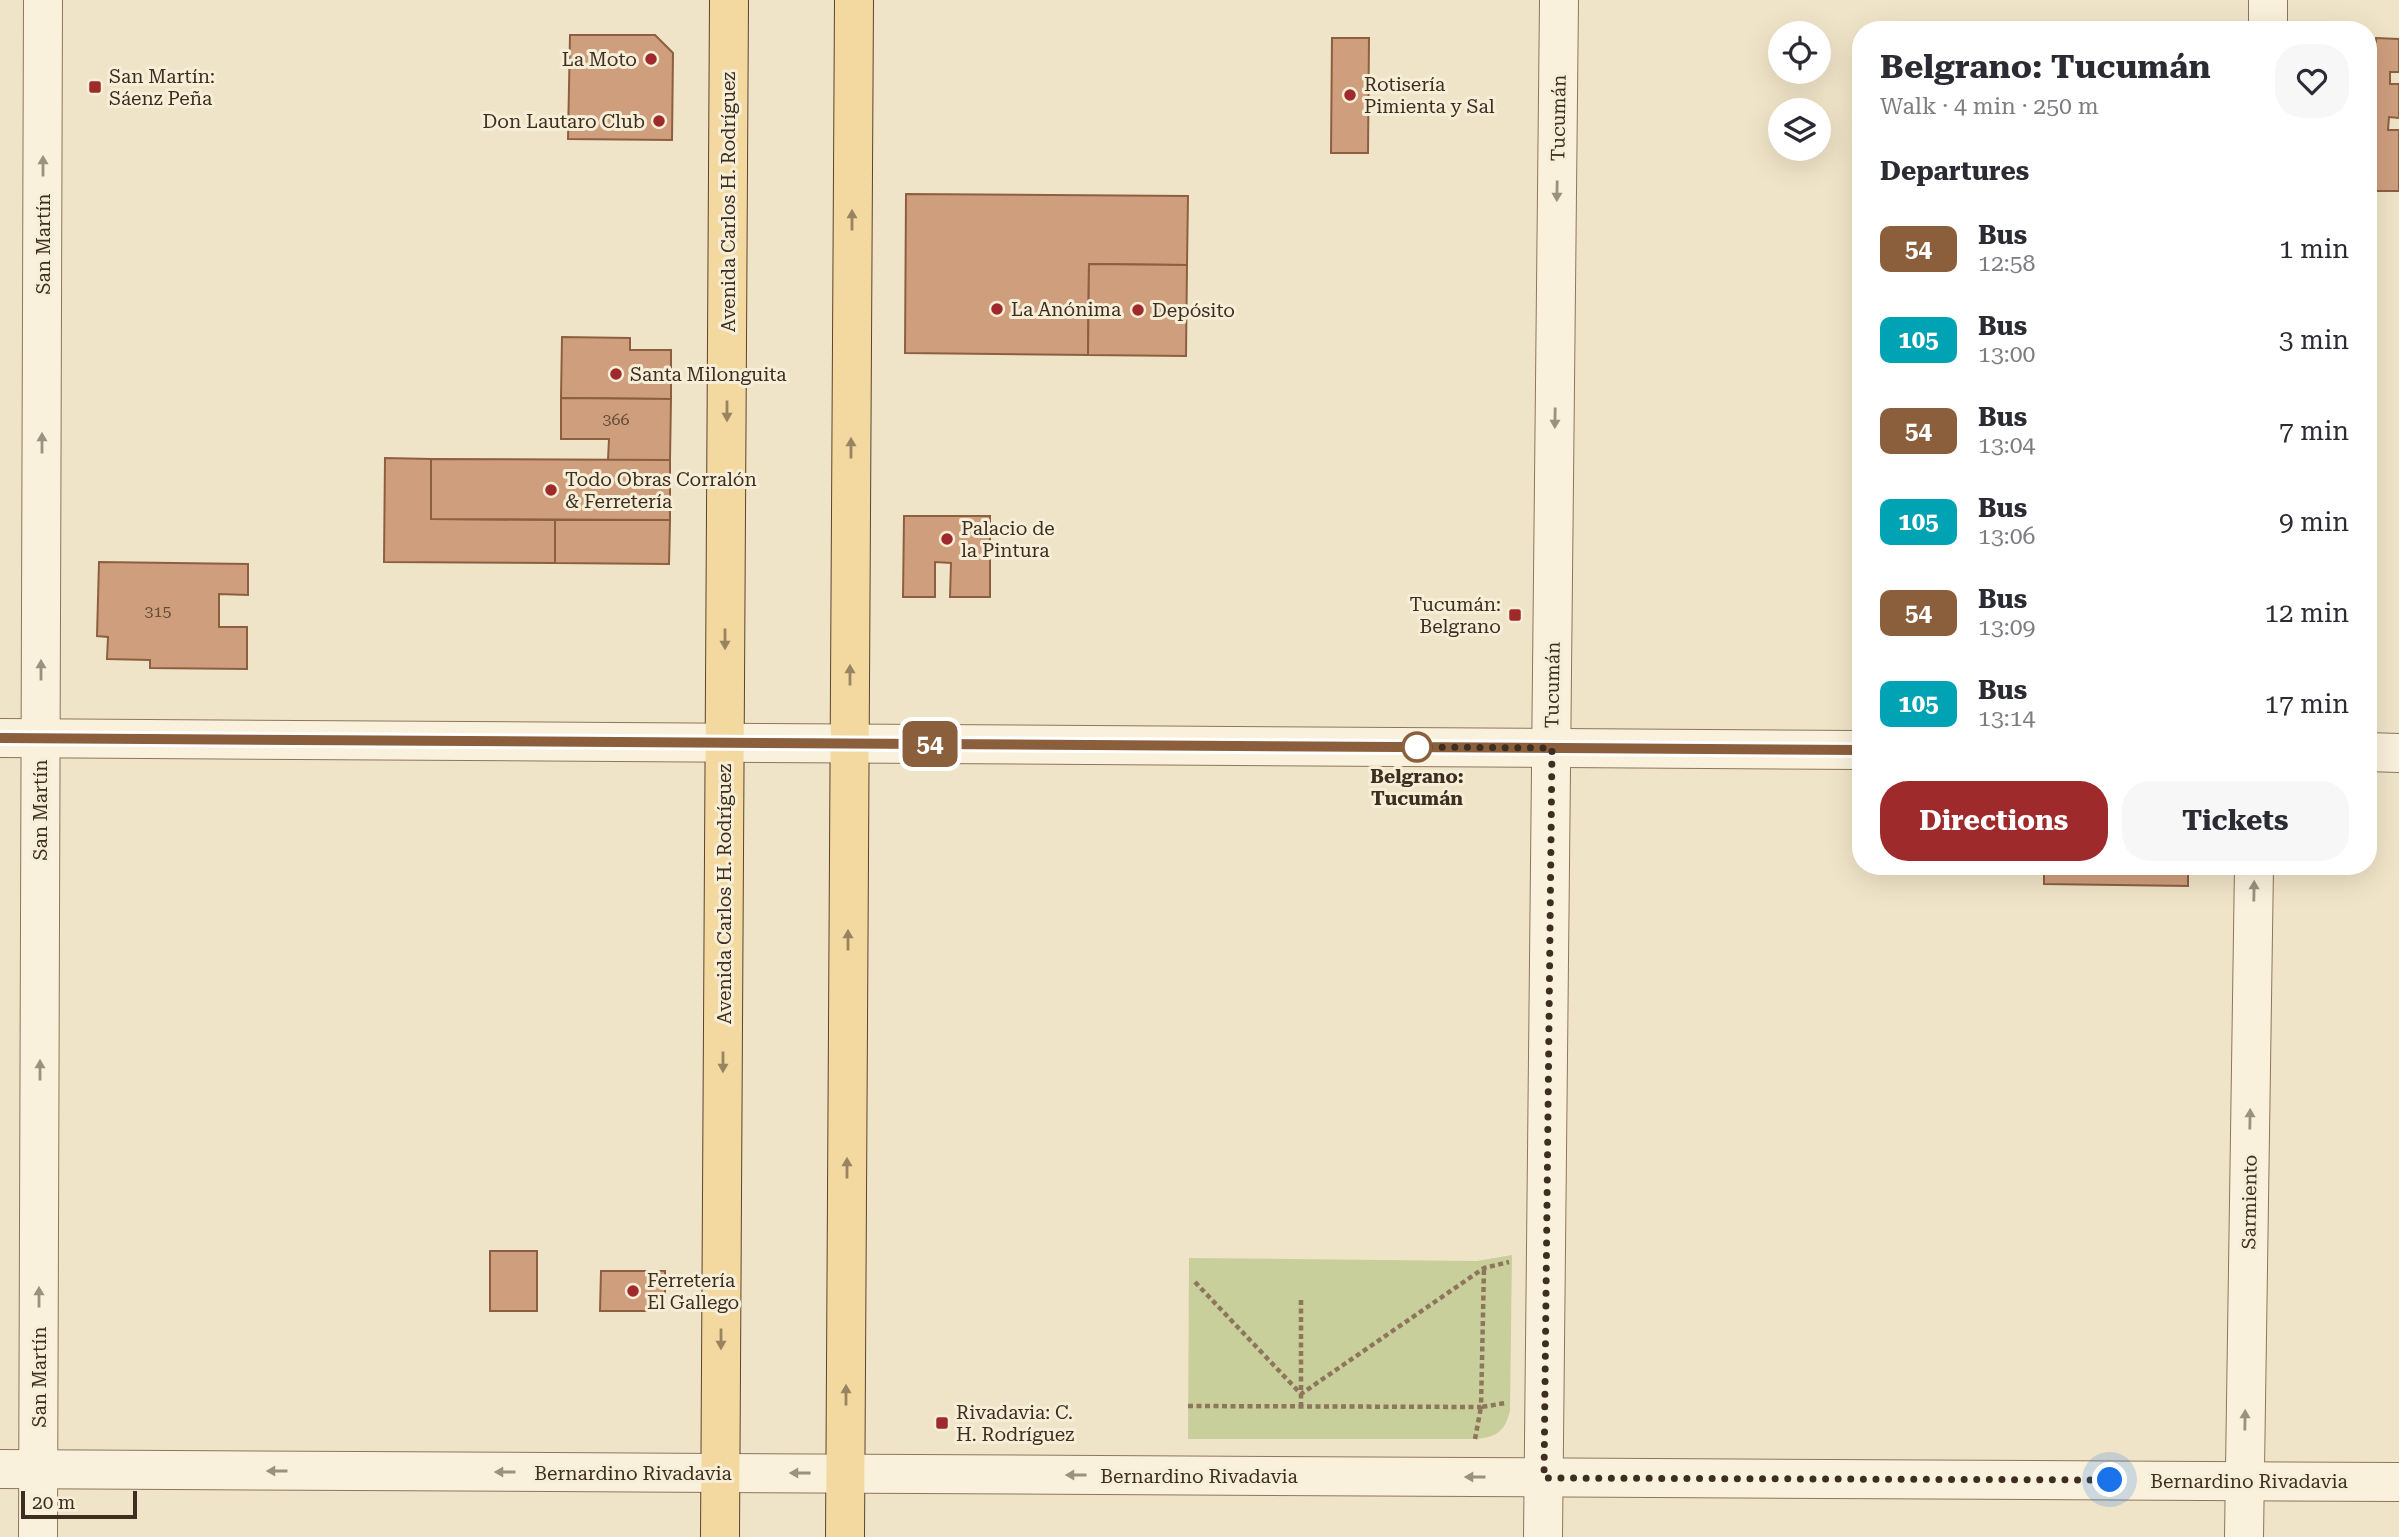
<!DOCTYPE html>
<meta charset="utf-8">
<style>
body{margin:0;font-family:"Roboto Serif",serif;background:#f7f7f7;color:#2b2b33;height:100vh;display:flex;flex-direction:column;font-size:26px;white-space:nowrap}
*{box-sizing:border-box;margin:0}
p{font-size:23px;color:#7c7c81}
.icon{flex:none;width:38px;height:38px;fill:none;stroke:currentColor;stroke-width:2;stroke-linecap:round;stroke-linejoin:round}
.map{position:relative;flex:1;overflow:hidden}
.side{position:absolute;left:1852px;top:21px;width:525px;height:854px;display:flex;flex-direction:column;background:#fff;border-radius:28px;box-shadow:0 7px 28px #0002}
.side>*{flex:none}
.badge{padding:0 14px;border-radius:10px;font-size:24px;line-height:46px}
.controls{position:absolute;left:1768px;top:21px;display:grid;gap:14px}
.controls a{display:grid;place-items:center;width:63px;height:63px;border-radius:50%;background:#fff;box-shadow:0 7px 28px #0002;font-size:35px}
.scale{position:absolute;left:21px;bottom:18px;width:116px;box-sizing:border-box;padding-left:7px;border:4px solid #3d2e20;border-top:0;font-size:19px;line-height:24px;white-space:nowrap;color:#3d2e20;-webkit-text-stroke:5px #f7eed8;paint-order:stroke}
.you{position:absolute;width:35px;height:35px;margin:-18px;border:5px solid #fff;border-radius:50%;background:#1a73e8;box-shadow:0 0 0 10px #1a73e833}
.map>.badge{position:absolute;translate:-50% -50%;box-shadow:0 0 0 4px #fff}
h2{padding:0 28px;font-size:26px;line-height:63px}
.round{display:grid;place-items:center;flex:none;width:74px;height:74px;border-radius:28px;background:#f7f7f7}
.summary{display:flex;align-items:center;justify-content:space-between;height:119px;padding:0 28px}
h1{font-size:33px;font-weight:700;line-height:52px}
.cta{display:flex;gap:14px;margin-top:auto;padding:14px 28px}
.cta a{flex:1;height:80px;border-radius:28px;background:#9e2a2b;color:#fff;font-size:28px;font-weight:700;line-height:80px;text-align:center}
.cta a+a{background:#f7f7f7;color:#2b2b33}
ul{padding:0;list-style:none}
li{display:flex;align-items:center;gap:21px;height:91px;padding:0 28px}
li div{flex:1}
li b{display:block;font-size:26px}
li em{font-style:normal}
li .badge{min-width:77px;font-weight:700;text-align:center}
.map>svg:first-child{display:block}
.green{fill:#c9cf9b}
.building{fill:#cf9f7d;stroke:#8d5f41;stroke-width:2}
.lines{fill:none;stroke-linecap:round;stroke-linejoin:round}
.minor-casing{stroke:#8d765c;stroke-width:40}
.major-casing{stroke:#5b4430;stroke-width:40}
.path{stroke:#8d765c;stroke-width:4.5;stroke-dasharray:5 3.5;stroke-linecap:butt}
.minor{stroke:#faf1dc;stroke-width:38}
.major{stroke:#f3d9a0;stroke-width:38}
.oneway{fill:#9c907e}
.oneway2{fill:#988460}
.line-casing{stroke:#fff;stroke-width:16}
.line{stroke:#8b5e3c;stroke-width:10}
.walk{stroke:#3d2e20;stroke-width:7;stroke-dasharray:0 12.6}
.poi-dot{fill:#9e2a2b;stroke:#f7eed8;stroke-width:2.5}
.stop-dot{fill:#fff;stroke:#8b5e3c;stroke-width:3.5}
.labels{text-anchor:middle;stroke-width:6;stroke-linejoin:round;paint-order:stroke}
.number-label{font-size:16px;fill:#624a37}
.poi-label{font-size:19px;fill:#3d2e20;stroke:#f7eed8;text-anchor:start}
.street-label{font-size:19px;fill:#3d2e20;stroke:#f7eed8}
.stop-label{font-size:19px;font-weight:bold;fill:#3d2e20;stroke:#f7eed8}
</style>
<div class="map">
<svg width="2399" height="1537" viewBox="0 0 2399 1537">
<rect width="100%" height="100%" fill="#f0e4c8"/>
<!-- green -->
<path class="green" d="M 1512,1255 L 1510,1411 C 1505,1431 1496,1438 1475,1439 L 1188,1439 L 1189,1258 L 1477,1261 Z"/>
<!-- building -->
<g class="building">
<polygon points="570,35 655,35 673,53 672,140 568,139"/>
<polygon points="1332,38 1369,38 1368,153 1331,153"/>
<polygon points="2376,38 2399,39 2399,72 2390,72 2390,84 2399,84 2399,118 2389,117 2388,130 2399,130 2399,191 2375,191 2376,141 2368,141 2368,100 2375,101"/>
<polygon points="906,194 1188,196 1187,265 1089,264 1088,355 905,353"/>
<polygon points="1089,264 1187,265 1186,356 1088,355"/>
<polygon points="562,337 630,338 630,350 671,350 671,399 561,398"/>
<polygon points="561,398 671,399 670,460 608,460 609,439 561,439"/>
<polygon points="385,458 431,459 431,519 555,520 555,563 384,562"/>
<polygon points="431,459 670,460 670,520 431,519"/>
<polygon points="904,516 990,516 990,597 950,597 951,563 935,562 935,597 903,597"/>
<polygon points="555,520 670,520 669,564 555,563"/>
<polygon points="99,562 248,564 248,595 219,594 219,627 247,627 247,669 150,668 150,660 107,659 108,637 97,636"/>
<polygon points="2044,866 2188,866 2188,886 2044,884"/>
<rect x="490" y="1251" width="47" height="60"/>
<polygon points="601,1271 665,1271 665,1311 600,1311"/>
</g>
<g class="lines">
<!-- minor casing -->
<g class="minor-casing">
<g id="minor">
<polyline points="2268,30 2268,0"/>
<polyline points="0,738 1860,750"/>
<polyline points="2368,752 2399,753"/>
<polyline points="0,1469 2399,1482"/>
<polyline points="38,1537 43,0"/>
<polyline points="1543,1537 1559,0"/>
<polyline points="2244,1537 2254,866"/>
</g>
</g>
<!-- major casing -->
<g class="major-casing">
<g id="major">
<polyline points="720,1537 729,0"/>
<polyline points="845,1537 854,0"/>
</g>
</g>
<!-- path -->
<g class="path">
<polyline points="1195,1282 1301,1394 1484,1268 1509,1262"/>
<polyline points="1188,1406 1481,1407 1484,1268"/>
<polyline points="1301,1407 1301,1297"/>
<polyline points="1475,1439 1481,1407 1506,1403"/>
</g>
<!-- minor -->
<use href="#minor" class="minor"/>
<!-- major -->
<use href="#major" class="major"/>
</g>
<!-- one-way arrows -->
<defs><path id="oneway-solid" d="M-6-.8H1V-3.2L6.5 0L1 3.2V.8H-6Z" transform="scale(1.75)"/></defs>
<g class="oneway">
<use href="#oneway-solid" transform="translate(43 166) rotate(-90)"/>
<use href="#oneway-solid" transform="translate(1557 191) rotate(91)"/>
<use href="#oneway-solid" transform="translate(1555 418) rotate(91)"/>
<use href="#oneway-solid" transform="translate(42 443) rotate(-90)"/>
<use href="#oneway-solid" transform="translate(41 670) rotate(-90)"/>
<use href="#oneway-solid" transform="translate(2254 891) rotate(-89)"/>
<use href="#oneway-solid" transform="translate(40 1070) rotate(-90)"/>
<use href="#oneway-solid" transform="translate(2250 1119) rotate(-89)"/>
<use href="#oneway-solid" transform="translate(39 1297) rotate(-90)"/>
<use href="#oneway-solid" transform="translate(2245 1420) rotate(-89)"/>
<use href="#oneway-solid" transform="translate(277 1471) rotate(-180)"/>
<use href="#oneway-solid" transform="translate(505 1472) rotate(-180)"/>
<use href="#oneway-solid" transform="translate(800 1473) rotate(-180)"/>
<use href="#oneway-solid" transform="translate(1076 1475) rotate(-180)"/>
<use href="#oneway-solid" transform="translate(1475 1477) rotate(-180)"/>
</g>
<g class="oneway2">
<use href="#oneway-solid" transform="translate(852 220) rotate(-90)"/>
<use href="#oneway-solid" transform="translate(727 411) rotate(90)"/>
<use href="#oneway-solid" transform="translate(851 448) rotate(-90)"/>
<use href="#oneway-solid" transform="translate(725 639) rotate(90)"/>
<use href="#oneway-solid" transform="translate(850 675) rotate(-90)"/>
<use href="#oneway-solid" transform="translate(848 940) rotate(-90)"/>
<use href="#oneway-solid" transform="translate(723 1062) rotate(90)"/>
<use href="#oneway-solid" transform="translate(847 1168) rotate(-90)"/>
<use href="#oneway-solid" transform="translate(721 1339) rotate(90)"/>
<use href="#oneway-solid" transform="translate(846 1395) rotate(-90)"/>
</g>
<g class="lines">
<!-- line casing -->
<g class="line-casing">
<polyline id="line" points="0,738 1860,750"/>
</g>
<!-- line -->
<use href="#line" class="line"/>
<!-- walk -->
<polyline class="walk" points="1417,747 1552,748 1544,1478 2110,1480"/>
</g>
<!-- markers -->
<g class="poi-dot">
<circle cx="651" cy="59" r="7"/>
<rect x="88" y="80" width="14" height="14" rx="3.5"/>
<circle cx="1350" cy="95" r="7"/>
<circle cx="659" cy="121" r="7"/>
<circle cx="997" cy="309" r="7"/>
<circle cx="1138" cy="310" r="7"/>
<circle cx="616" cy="374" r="7"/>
<circle cx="551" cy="490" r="7"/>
<circle cx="947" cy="539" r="7"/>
<rect x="1508" y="608" width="14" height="14" rx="3.5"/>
<circle cx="633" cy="1291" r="7"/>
<rect x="935" y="1416" width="14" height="14" rx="3.5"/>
</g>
<circle class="stop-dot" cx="1417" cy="747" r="14"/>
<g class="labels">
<!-- number labels -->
<g class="number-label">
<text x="616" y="425">366</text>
<text x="158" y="617">315</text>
</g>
<!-- poi labels -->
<g class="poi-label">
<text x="637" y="66" text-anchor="end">La Moto</text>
<text x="109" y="83">San Martín:<tspan x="109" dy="22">Sáenz Peña</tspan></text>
<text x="1364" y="91">Rotisería<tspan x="1364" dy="22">Pimienta y Sal</tspan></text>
<text x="645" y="128" text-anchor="end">Don Lautaro Club</text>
<text x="1011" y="316">La Anónima</text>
<text x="1152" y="317">Depósito</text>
<text x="630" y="381">Santa Milonguita</text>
<text x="565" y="486">Todo Obras Corralón<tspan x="565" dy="22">&amp; Ferretería</tspan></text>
<text x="961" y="535">Palacio de<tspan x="961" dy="22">la Pintura</tspan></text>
<text x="1501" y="611" text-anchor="end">Tucumán:<tspan x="1501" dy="22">Belgrano</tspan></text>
<text x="647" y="1287">Ferretería<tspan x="647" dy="22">El Gallego</tspan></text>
<text x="956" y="1419">Rivadavia: C.<tspan x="956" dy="22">H. Rodríguez</tspan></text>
</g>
<!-- street labels -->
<g class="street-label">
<text transform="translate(1558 118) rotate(-89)" y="7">Tucumán</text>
<text transform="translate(728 202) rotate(-90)" y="7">Avenida Carlos H. Rodríguez</text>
<text transform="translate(43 244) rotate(-90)" y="7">San Martín</text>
<text transform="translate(1552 685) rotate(-89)" y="7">Tucumán</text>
<text transform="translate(40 810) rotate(-90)" y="7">San Martín</text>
<text transform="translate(724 894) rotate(-90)" y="7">Avenida Carlos H. Rodríguez</text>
<text transform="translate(2249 1202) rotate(-89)" y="7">Sarmiento</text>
<text transform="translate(39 1377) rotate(-90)" y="7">San Martín</text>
<text x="633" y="1480">Bernardino Rivadavia</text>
<text x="1199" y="1483">Bernardino Rivadavia</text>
<text x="2249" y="1488">Bernardino Rivadavia</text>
</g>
<!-- stop labels -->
<g class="stop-label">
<text x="1417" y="783">Belgrano:<tspan x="1417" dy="22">Tucumán</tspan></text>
</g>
</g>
</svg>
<div class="controls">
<a><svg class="icon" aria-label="locate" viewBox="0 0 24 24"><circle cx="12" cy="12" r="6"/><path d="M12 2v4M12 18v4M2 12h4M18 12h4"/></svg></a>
<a><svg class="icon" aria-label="layers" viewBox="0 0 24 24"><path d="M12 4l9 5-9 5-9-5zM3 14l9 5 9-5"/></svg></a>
</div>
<div class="scale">20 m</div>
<div class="you" style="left:2110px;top:1480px"></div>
<b class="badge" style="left:930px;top:744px;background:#8b5e3c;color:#fff">54</b>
<section class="side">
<div class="summary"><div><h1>Belgrano: Tucumán</h1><p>Walk · 4 min · 250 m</p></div><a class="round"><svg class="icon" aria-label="heart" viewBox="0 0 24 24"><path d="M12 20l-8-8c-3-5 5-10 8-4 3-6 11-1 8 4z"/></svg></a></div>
<h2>Departures</h2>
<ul>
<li><span class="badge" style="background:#8b5e3c;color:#fff">54</span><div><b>Bus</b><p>12:58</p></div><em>1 min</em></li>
<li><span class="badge" style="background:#00a3b4;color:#fff">105</span><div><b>Bus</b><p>13:00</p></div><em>3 min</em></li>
<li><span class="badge" style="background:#8b5e3c;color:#fff">54</span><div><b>Bus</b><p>13:04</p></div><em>7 min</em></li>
<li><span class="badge" style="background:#00a3b4;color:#fff">105</span><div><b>Bus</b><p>13:06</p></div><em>9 min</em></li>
<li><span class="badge" style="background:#8b5e3c;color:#fff">54</span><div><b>Bus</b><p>13:09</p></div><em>12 min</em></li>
<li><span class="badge" style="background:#00a3b4;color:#fff">105</span><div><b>Bus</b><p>13:14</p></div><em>17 min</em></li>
</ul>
<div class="cta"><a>Directions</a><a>Tickets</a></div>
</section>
</div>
